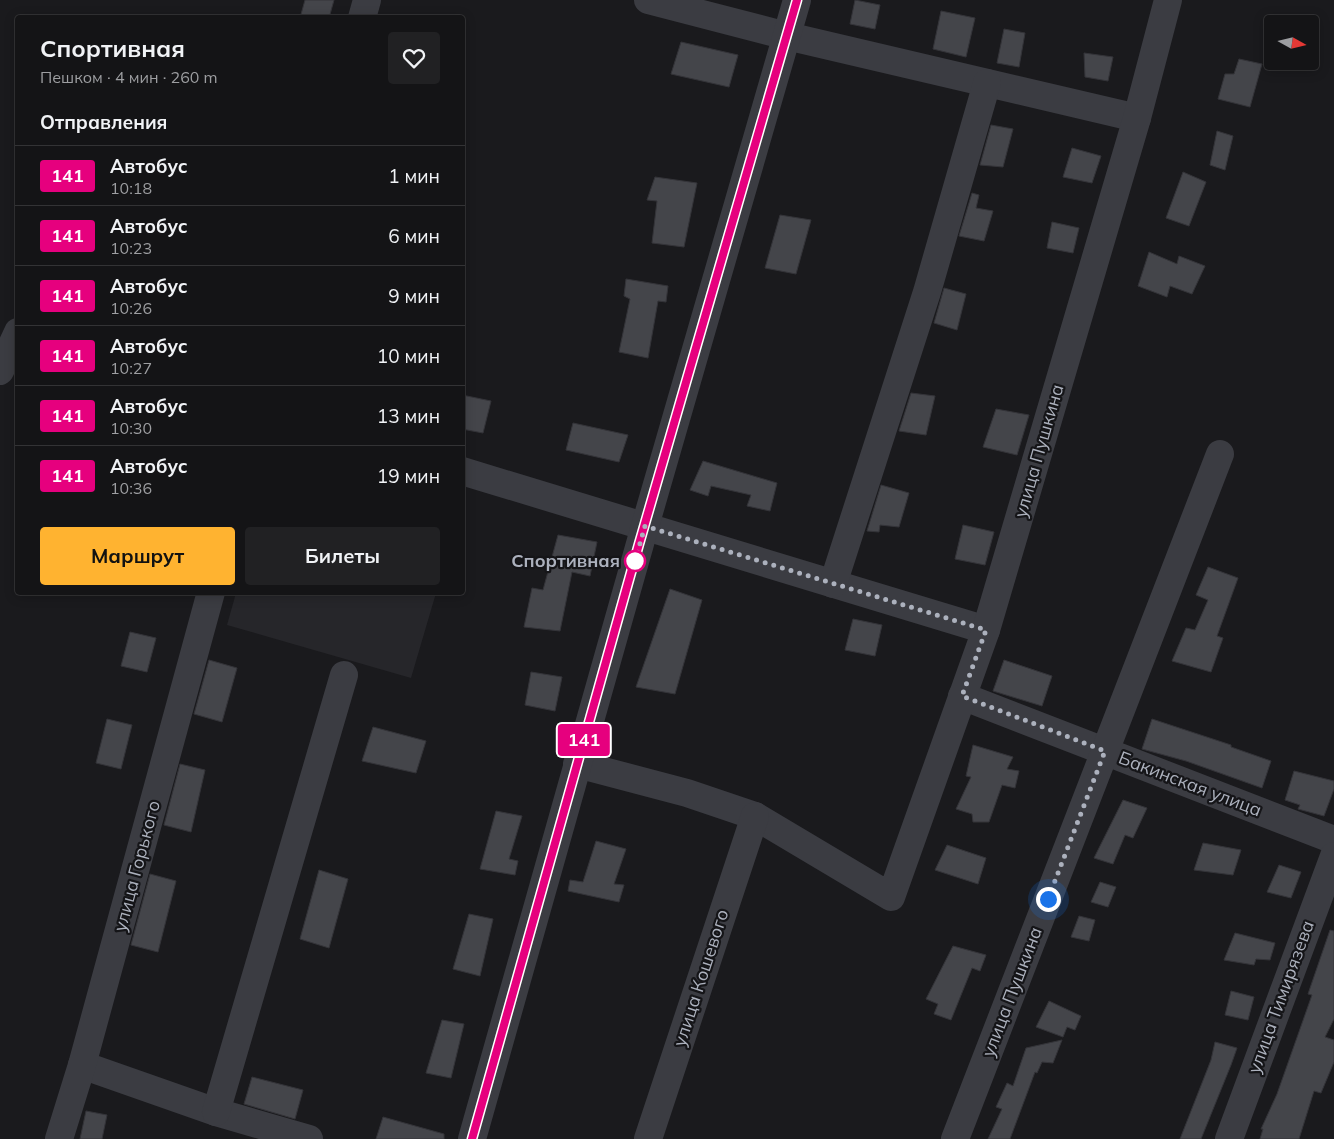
<!DOCTYPE html>
<html lang="ru">
<meta charset="utf-8">
<style>
body{margin:0;font-family:Mulish,sans-serif;background:#212123;color:#f1f3f6;height:100vh;display:flex;flex-direction:column;font-size:19px;white-space:nowrap}
*{box-sizing:border-box;margin:0}
p{font-size:16px;color:#9d9ea1}
.icon{flex:none;width:28px;height:28px;fill:none;stroke:currentColor;stroke-width:2;stroke-linecap:round;stroke-linejoin:round}
.map{position:relative;flex:1;overflow:hidden}
.details{position:absolute;left:15px;top:15px;width:450px;height:580px;display:flex;flex-direction:column;background:#141416;border-radius:5px;box-shadow:0 2px 12px #0003,0 0 0 1px #333335}
.details>*{flex:none}
.badge{padding:0 10px;border-radius:4px;font-size:18px;line-height:32px}
.needle{width:32px;rotate:98deg}
.fabs{position:absolute;left:1264px;top:15px;display:grid;gap:10px}
.fabs a{display:grid;place-items:center;width:55px;height:55px;border-radius:5px;background:#141416;box-shadow:0 2px 12px #0003,0 0 0 1px #333335;font-size:25px}
.you{position:absolute;width:25px;height:25px;margin:-12px;border:4px solid #fff;border-radius:50%;background:#1a73e8;box-shadow:0 0 0 8px #1a73e833}
.map>.badge{position:absolute;translate:-50% -50%;box-shadow:0 0 0 2px #fff}
h2{padding:0 25px;font-size:19px;line-height:45px}
.round{display:grid;place-items:center;flex:none;width:52px;height:52px;border-radius:5px;background:#212123}
.overview{display:flex;align-items:center;justify-content:space-between;height:85px;padding:0 25px}
h1{font-size:24px;font-weight:700;line-height:38px}
.action{display:flex;gap:10px;margin-top:auto;padding:10px 25px}
.action a{flex:1;height:58px;border-radius:5px;background:#ffb330;color:#111;font-size:20px;font-weight:700;line-height:58px;text-align:center}
.action a+a{background:#212123;color:#f1f3f6}
ul{padding:0;list-style:none}
li{display:flex;align-items:center;gap:15px;height:60px;padding:0 25px;border-top:1px solid #333335}
li div{flex:1}
li b{display:block;font-size:19px}
li em{font-style:normal}
li .badge{min-width:55px;font-weight:700;text-align:center}
.map>svg:first-child{display:block}
.built{fill:#26262a}
.building{fill:#44454a;stroke:#343439}
.lines{fill:none;stroke-linecap:round;stroke-linejoin:round}
.minor{stroke:#3b3c42;stroke-width:28}
.line-casing{stroke:#fff;stroke-width:11}
.line{stroke:#e6007e;stroke-width:8}
.walk{stroke:#acb1bd;stroke-width:5;stroke-dasharray:0 9}
.stop-dot{fill:#fff;stroke:#e6007e;stroke-width:2.5}
.labels{text-anchor:middle;stroke-width:4.5;stroke-linejoin:round;paint-order:stroke}
.street-label{font-size:18px;fill:#acb1bd;stroke:#151518}
.stop-label{font-size:18px;font-weight:bold;fill:#acb1bd;stroke:#151518;text-anchor:end}
</style>
<div class="map">
<svg width="1334" height="1139" viewBox="0 0 1334 1139">
<rect width="100%" height="100%" fill="#1a1a1d"/>
<!-- built -->
<polygon class="built" points="236,593 236,592 436,593 411,678 227,625"/>
<!-- building -->
<g class="building">
<polygon points="305,0 334,0 329,18 300,18"/>
<polygon points="855,0 880,5 875,29 850,24"/>
<polygon points="941,11 975,18 966,57 933,49"/>
<polygon points="1004,29 1025,33 1019,67 997,63"/>
<polygon points="681,42 738,55 729,87 671,74"/>
<polygon points="1084,53 1113,57 1108,81 1085,77"/>
<polygon points="1239,59 1262,64 1250,107 1218,99 1225,74 1234,74"/>
<polygon points="991,125 1013,129 1003,167 980,165"/>
<polygon points="1217,131 1233,136 1225,170 1210,165"/>
<polygon points="1072,148 1101,156 1092,183 1063,177"/>
<polygon points="1183,172 1206,182 1189,226 1166,218"/>
<polygon points="655,177 697,183 684,247 652,243 657,201 647,200"/>
<polygon points="972,193 979,195 976,208 993,211 984,241 959,236"/>
<polygon points="780,215 811,220 796,274 765,268"/>
<polygon points="1052,222 1079,228 1073,253 1047,248"/>
<polygon points="1149,252 1177,264 1179,256 1205,266 1192,294 1170,286 1167,297 1138,286"/>
<polygon points="626,279 668,286 666,302 658,301 648,358 619,352 630,299 624,296"/>
<polygon points="944,288 966,294 957,330 934,323"/>
<polygon points="911,393 935,396 926,435 899,431"/>
<polygon points="462,395 491,401 483,433 462,429"/>
<polygon points="996,409 1029,415 1017,455 983,447"/>
<polygon points="573,423 628,435 619,462 566,450"/>
<polygon points="703,461 777,483 770,511 747,506 751,495 711,486 708,496 690,490"/>
<polygon points="881,485 909,493 899,527 880,525 879,532 867,531"/>
<polygon points="963,525 994,532 985,565 955,559"/>
<polygon points="558,535 597,542 590,576 572,572 560,631 524,627 532,588 543,590"/>
<polygon points="1208,567 1238,578 1217,636 1223,638 1211,672 1172,661 1186,628 1195,630 1208,600 1196,595"/>
<polygon points="670,589 702,600 675,694 636,687"/>
<polygon points="853,619 882,625 875,656 845,650"/>
<polygon points="130,632 156,638 147,672 121,666"/>
<polygon points="209,660 237,668 222,722 194,714"/>
<polygon points="1004,660 1052,676 1042,706 993,691"/>
<polygon points="531,672 562,677 555,711 525,705"/>
<polygon points="107,719 132,725 121,769 96,763"/>
<polygon points="1152,719 1231,745 1231,747 1271,761 1262,788 1186,761 1142,749"/>
<polygon points="373,727 426,741 416,773 362,761"/>
<polygon points="973,745 1013,757 1007,769 1019,771 1015,788 1002,785 989,822 973,822 972,814 956,809 971,777 966,776"/>
<polygon points="180,764 205,770 191,832 164,825"/>
<polygon points="1294,771 1334,781 1334,789 1324,816 1298,809 1300,805 1285,800"/>
<polygon points="1123,800 1147,808 1133,838 1125,835 1113,864 1094,858"/>
<polygon points="496,811 522,816 509,859 518,861 515,875 480,869"/>
<polygon points="596,841 626,849 614,884 624,885 619,902 568,891 570,880 583,882"/>
<polygon points="1203,843 1241,850 1233,875 1194,870"/>
<polygon points="947,845 986,858 978,884 935,870"/>
<polygon points="1279,865 1301,872 1291,898 1267,892"/>
<polygon points="319,870 348,879 329,948 300,939"/>
<polygon points="150,874 176,881 158,952 131,945"/>
<polygon points="1100,882 1116,887 1108,907 1091,902"/>
<polygon points="469,914 493,919 480,976 453,969"/>
<polygon points="1079,916 1095,920 1089,941 1071,937"/>
<polygon points="1330,930 1334,931 1334,1019 1325,1037 1334,1040 1334,1062 1321,1093 1314,1091 1299,1139 1260,1139 1263,1129 1261,1129 1277,1094 1312,995 1308,994"/>
<polygon points="1235,933 1275,943 1270,960 1256,959 1254,965 1224,960"/>
<polygon points="953,946 986,955 980,971 972,968 951,1020 934,1014 938,1004 926,999"/>
<polygon points="1231,991 1254,997 1248,1020 1225,1015"/>
<polygon points="1049,1001 1081,1016 1075,1030 1067,1027 1063,1037 1036,1027"/>
<polygon points="442,1020 464,1024 451,1078 426,1073"/>
<polygon points="1062,1040 1053,1063 1042,1062 1037,1073 1035,1072 1010,1139 988,1139 1002,1109 996,1107 1007,1083 1013,1086 1026,1048"/>
<polygon points="1215,1042 1237,1048 1231,1065 1201,1139 1180,1139 1211,1060"/>
<polygon points="252,1077 303,1090 295,1119 244,1104"/>
<polygon points="86,1111 107,1115 102,1139 80,1139"/>
<polygon points="383,1117 444,1134 444,1139 376,1139"/>
</g>
<g class="lines">
<!-- minor -->
<g class="minor">
<polyline points="648,0 787,36 1137,118"/>
<polyline points="362,18 367,0"/>
<polyline points="0,371 18,332"/>
<polyline points="462,471 986,630"/>
<polyline points="833,584 927,292 987,83"/>
<polyline points="962,696 1334,840"/>
<polyline points="577,764 687,793 755,816 891,897 986,630 1137,118 1168,0"/>
<polyline points="82,1065 216,1112 309,1139"/>
<polyline points="216,1112 344,675"/>
<polyline points="59,1139 82,1065 211,592"/>
<polyline points="472,1139 645,526 797,0"/>
<polyline points="648,1139 755,816"/>
<polyline points="955,1139 1220,454"/>
<polyline points="1229,1139 1334,856"/>
</g>
</g>
<g class="lines">
<!-- line casing -->
<g class="line-casing">
<polyline id="line" points="472,1139 639,544 797,0"/>
</g>
<!-- line -->
<use href="#line" class="line"/>
<!-- walk -->
<polyline class="walk" points="635,561 645,526 986,630 962,696 1105,751 1048,899"/>
</g>
<!-- markers -->
<circle class="stop-dot" cx="635" cy="561" r="10"/>
<g class="labels">
<!-- street labels -->
<g class="street-label">
<text transform="translate(1039 451) rotate(-74)" y="6">улица Пушкина</text>
<text transform="translate(1190 784) rotate(21)" y="6">Бакинская улица</text>
<text transform="translate(137 866) rotate(-75)" y="6">улица Горького</text>
<text transform="translate(701 978) rotate(-72)" y="6">улица Кошевого</text>
<text transform="translate(1012 992) rotate(-69)" y="6">улица Пушкина</text>
<text transform="translate(1281 997) rotate(-70)" y="6">улица Тимирязева</text>
</g>
<!-- stop labels -->
<g class="stop-label">
<text x="620" y="567">Спортивная</text>
</g>
</g>
</svg>
<div class="fabs">
<a><svg class="needle" viewBox="-14 -14 28 28"><path d="M0-13l5 13h-10z" fill="#e53935"/><path d="M0 13l5-13h-10z" fill="#9d9ea1"/></svg></a>
</div>
<div class="you" style="left:1048px;top:899px"></div>
<b class="badge" style="left:584px;top:740px;background:#e6007e;color:#fff">141</b>
<section class="details">
<div class="overview"><div><h1>Спортивная</h1><p>Пешком · 4 мин · 260 m</p></div><a class="round"><svg class="icon" aria-label="heart" viewBox="0 0 24 24"><path d="M12 20l-8-8c-3-5 5-10 8-4 3-6 11-1 8 4z"/></svg></a></div>
<h2>Отправления</h2>
<ul>
<li><span class="badge" style="background:#e6007e;color:#fff">141</span><div><b>Автобус</b><p>10:18</p></div><em>1 мин</em></li>
<li><span class="badge" style="background:#e6007e;color:#fff">141</span><div><b>Автобус</b><p>10:23</p></div><em>6 мин</em></li>
<li><span class="badge" style="background:#e6007e;color:#fff">141</span><div><b>Автобус</b><p>10:26</p></div><em>9 мин</em></li>
<li><span class="badge" style="background:#e6007e;color:#fff">141</span><div><b>Автобус</b><p>10:27</p></div><em>10 мин</em></li>
<li><span class="badge" style="background:#e6007e;color:#fff">141</span><div><b>Автобус</b><p>10:30</p></div><em>13 мин</em></li>
<li><span class="badge" style="background:#e6007e;color:#fff">141</span><div><b>Автобус</b><p>10:36</p></div><em>19 мин</em></li>
</ul>
<div class="action"><a>Маршрут</a><a>Билеты</a></div>
</section>
</div>
